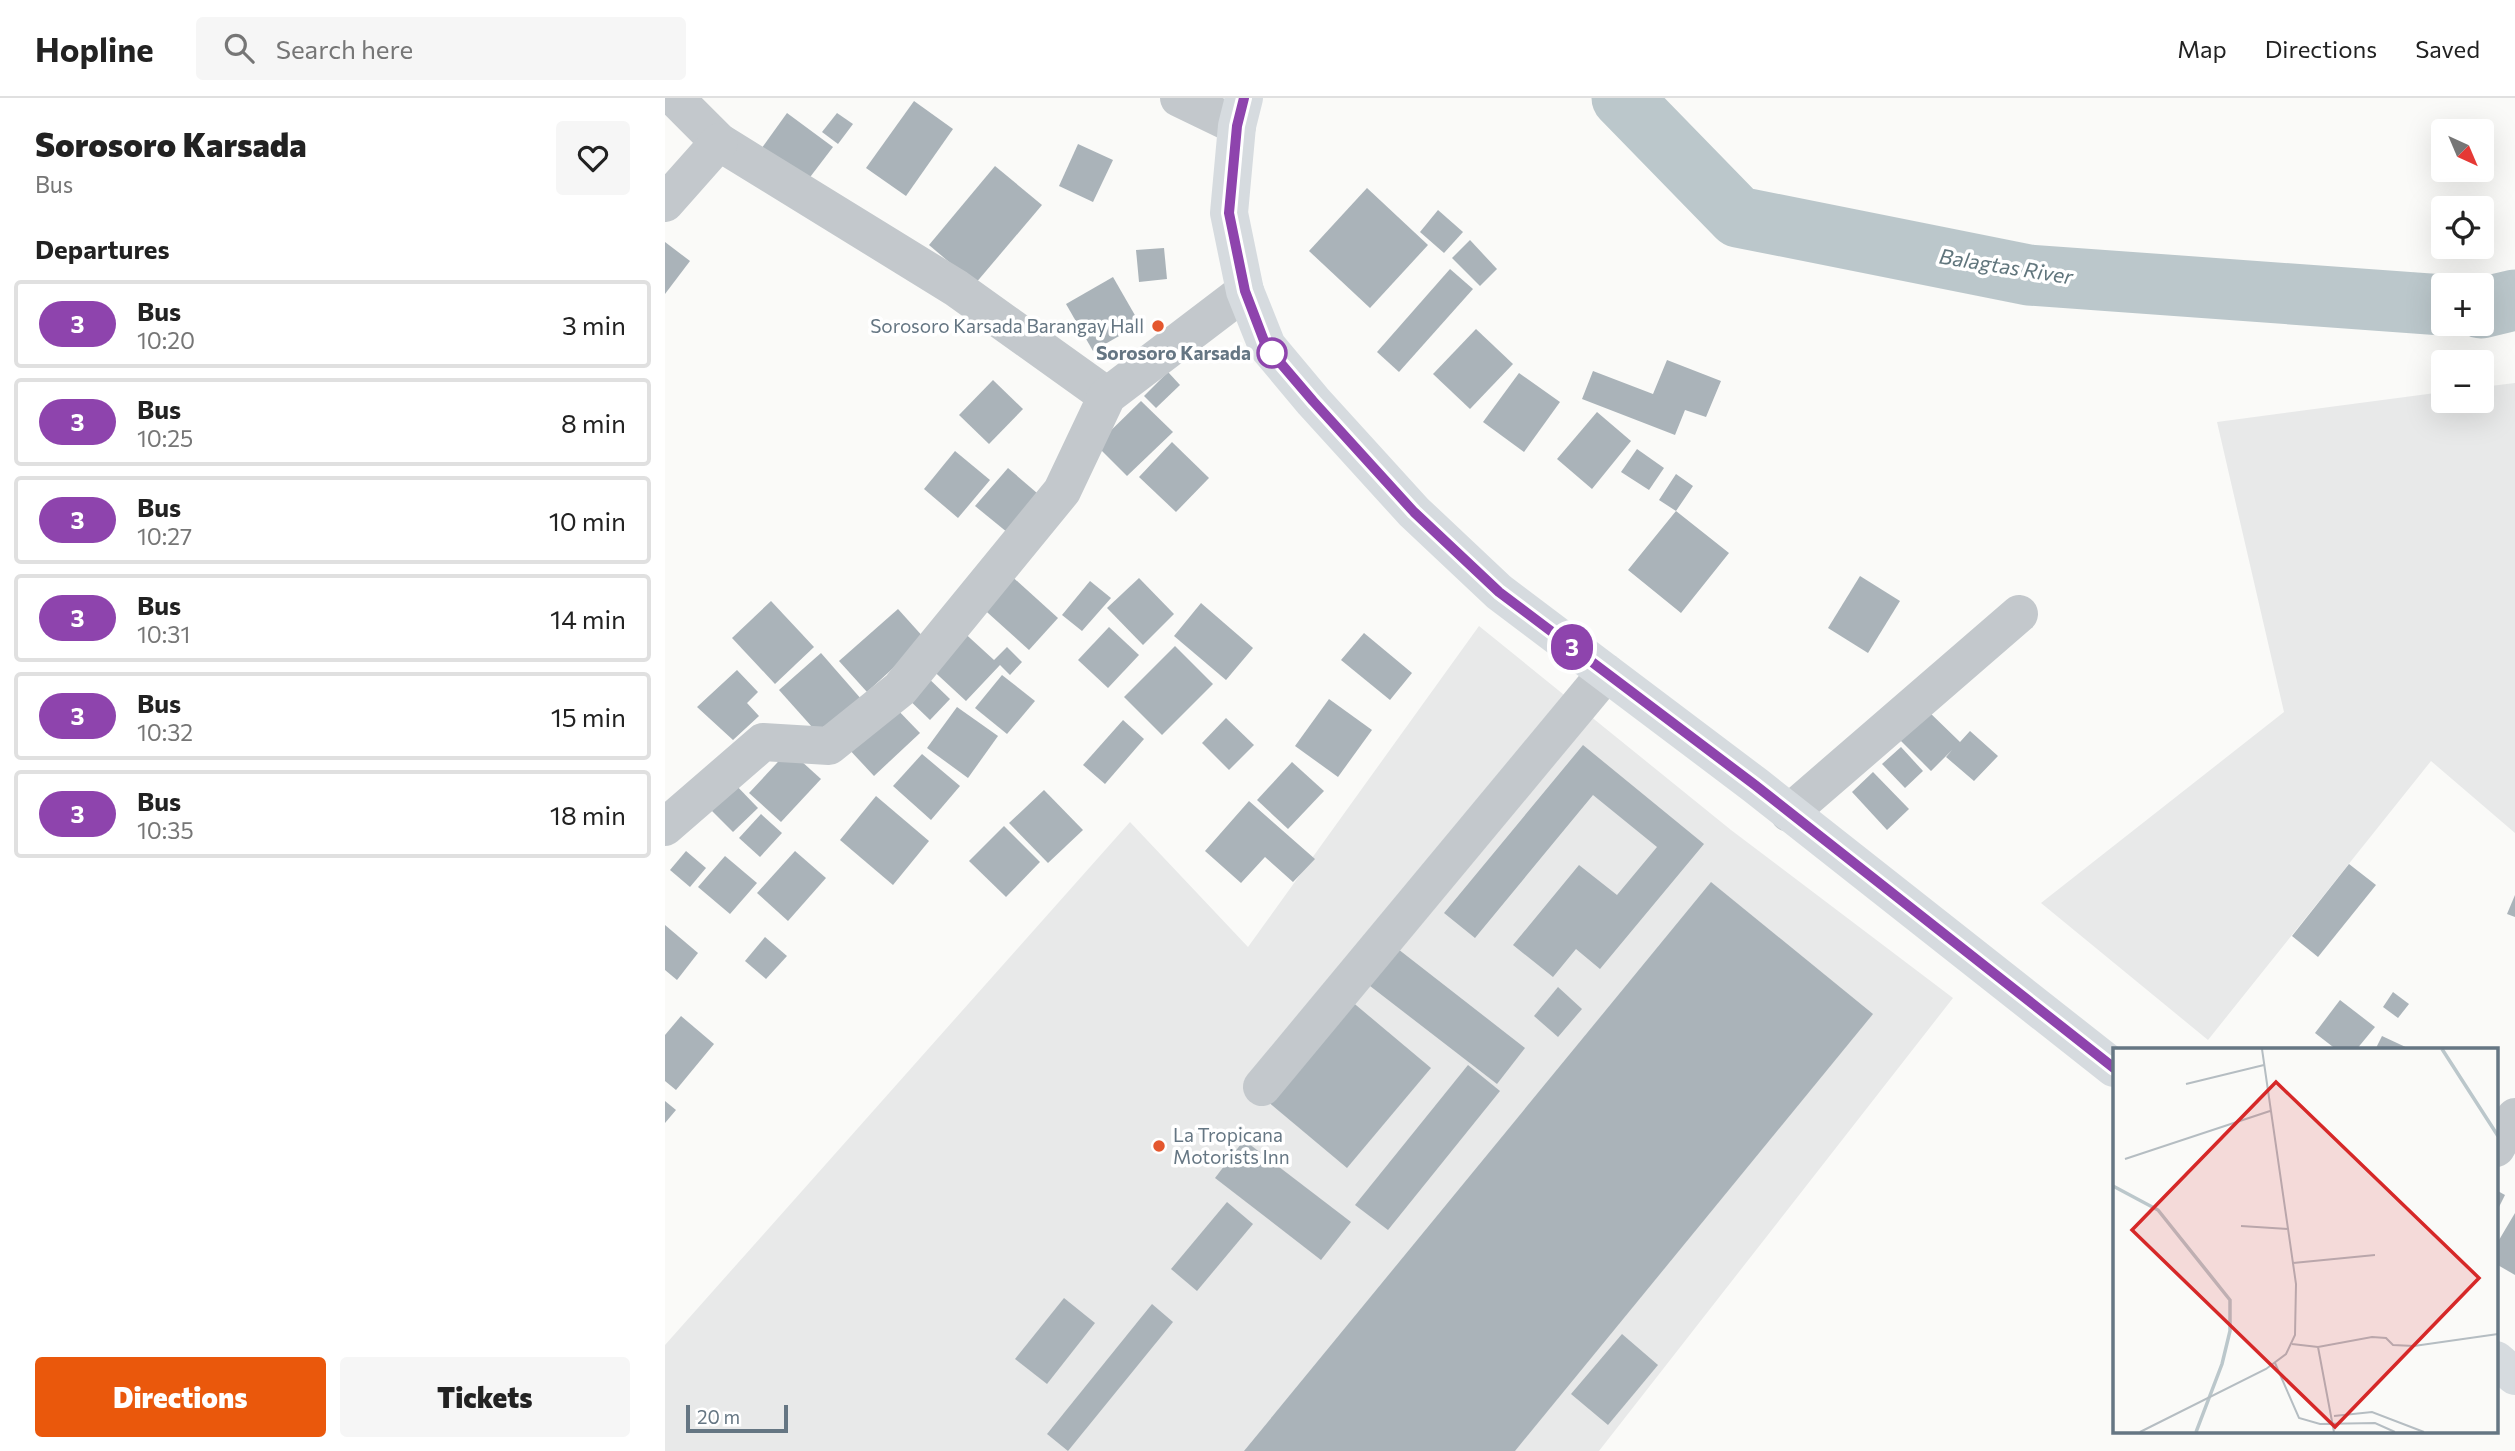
<!DOCTYPE html>
<meta charset="utf-8">
<style>
body{margin:0;font-family:Commissioner,sans-serif;background:#f6f6f6;color:#222;height:100vh;display:flex;flex-direction:column;font-size:26px;white-space:nowrap}
*{box-sizing:border-box;margin:0}
p{font-size:23px;color:#767676}
.icon{flex:none;width:38px;height:38px;fill:none;stroke:currentColor;stroke-width:2;stroke-linecap:round;stroke-linejoin:round}
.map{position:relative;flex:1;overflow:hidden}
.panel{display:flex;flex-direction:column;background:#fff;width:665px}
.panel>*{flex:none}
.badge{padding:0 14px;border-radius:23px;font-size:24px;line-height:46px}
.needle{width:46px;rotate:136deg}
.buttons{position:absolute;left:1766px;top:21px;display:grid;gap:14px}
.buttons a{display:grid;place-items:center;width:63px;height:63px;border-radius:7px;background:#fff;box-shadow:0 7px 28px #0002;font-size:35px}
.scale{position:absolute;left:21px;bottom:18px;width:102px;box-sizing:border-box;padding-left:7px;border:4px solid #657683;border-top:0;font-size:19px;line-height:24px;white-space:nowrap;color:#657683;-webkit-text-stroke:5px #fff;paint-order:stroke}
.map>.badge{position:absolute;translate:-50% -50%;box-shadow:0 0 0 4px #fff}
h2{padding:0 35px;font-size:26px;line-height:63px}
.round{display:grid;place-items:center;flex:none;width:74px;height:74px;border-radius:7px;background:#f6f6f6}
.head{display:flex;align-items:center;justify-content:space-between;height:119px;padding:0 35px}
h1{font-size:33px;font-weight:800;line-height:52px}
.action{display:flex;gap:14px;margin-top:auto;padding:14px 35px}
.action a{flex:1;height:80px;border-radius:7px;background:#ea580c;color:#fff;font-size:28px;font-weight:800;line-height:80px;text-align:center}
.action a+a{background:#f6f6f6;color:#222}
ul{padding:0;list-style:none}
li{display:flex;align-items:center;gap:21px;height:88px;margin:0 14px 10px;padding:0 21px;border:4px solid #e0e0e0;border-radius:7px}
li div{flex:1}
li b{display:block;font-size:26px}
li em{font-style:normal}
li .badge{min-width:77px;font-weight:700;text-align:center}
header{display:flex;align-items:center;gap:42px;box-sizing:border-box;height:98px;padding:0 35px;background:#fff;border-bottom:2px solid #e0e0e0}
header strong{font-size:33px}
nav{display:flex;gap:38px;margin-inline-start:auto;font-size:24px}
.search{width:490px;height:63px;background:#f6f6f6;display:flex;align-items:center;gap:18px;box-sizing:border-box;padding:0 24px;border-radius:7px;color:#767676;font-size:26px}
main{display:flex;flex:1;min-height:0}
.map>svg:first-child{display:block}
.built{fill:#e8e9e9}
.lines{fill:none;stroke-linecap:round;stroke-linejoin:round}
.river{stroke:#bbc7cb;stroke-width:61}
.building{fill:#aab3b9}
.minor{stroke:#c3c8cc;stroke-width:38}
.highway{stroke:#d6dbdf;stroke-width:38}
.line-casing{stroke:#fff;stroke-width:16}
.line{stroke:#8e44ad;stroke-width:10}
.poi-dot{fill:#e4572e;stroke:#fff;stroke-width:2.5}
.stop-dot{fill:#fff;stroke:#8e44ad;stroke-width:3.5}
.labels{text-anchor:middle;stroke-width:7;stroke-linejoin:round;paint-order:stroke}
.poi-label{font-size:19px;fill:#657683;stroke:#fff;text-anchor:end}
.stop-label{font-size:19px;font-weight:bold;fill:#657683;stroke:#fff;text-anchor:end}
.water-label{font-size:21px;font-style:italic;fill:#60757c;stroke:#fff}
.inset-river{fill:none;stroke:#bbc7cb;stroke-width:3.5}
.inset-road{fill:none;stroke:#b5bdc2;stroke-width:2}
.view{fill:#d62828;fill-opacity:0.15;stroke:#d62828;stroke-width:3.5}
.inset-edge{fill:none;stroke:#657683;stroke-width:3.5}
</style>
<header>
<strong>Hopline</strong>
<div class="search"><svg class="icon" aria-label="search" viewBox="0 0 24 24"><circle cx="10" cy="10" r="6"/><path d="M15 15l6 6"/></svg>Search here</div>
<nav><a>Map</a><a>Directions</a><a>Saved</a></nav>
</header>
<main>
<section class="panel">
<div class="head"><div><h1>Sorosoro Karsada</h1><p>Bus</p></div><a class="round"><svg class="icon" aria-label="heart" viewBox="0 0 24 24"><path d="M12 20l-8-8c-3-5 5-10 8-4 3-6 11-1 8 4z"/></svg></a></div>
<h2>Departures</h2>
<ul>
<li><span class="badge" style="background:#8e44ad;color:#fff">3</span><div><b>Bus</b><p>10:20</p></div><em>3 min</em></li>
<li><span class="badge" style="background:#8e44ad;color:#fff">3</span><div><b>Bus</b><p>10:25</p></div><em>8 min</em></li>
<li><span class="badge" style="background:#8e44ad;color:#fff">3</span><div><b>Bus</b><p>10:27</p></div><em>10 min</em></li>
<li><span class="badge" style="background:#8e44ad;color:#fff">3</span><div><b>Bus</b><p>10:31</p></div><em>14 min</em></li>
<li><span class="badge" style="background:#8e44ad;color:#fff">3</span><div><b>Bus</b><p>10:32</p></div><em>15 min</em></li>
<li><span class="badge" style="background:#8e44ad;color:#fff">3</span><div><b>Bus</b><p>10:35</p></div><em>18 min</em></li>
</ul>
<div class="action"><a>Directions</a><a>Tickets</a></div>
</section>
<div class="map">
<svg width="1850" height="1353" viewBox="0 0 1850 1353">
<rect width="100%" height="100%" fill="#fafaf8"/>
<!-- built -->
<g class="built">
<polygon points="1850,285 1850,735 1766,663 1543,942 1376,805 1619,614 1552,324 1778,294 1778,303 1816,303 1817,289"/>
<polygon points="814,528 1066,732 1288,900 934,1353 0,1353 0,1247 465,724 583,849"/>
</g>
<g class="lines">
<!-- river -->
<g class="river">
<polyline points="957,0 1073,119 1364,177 1778,207"/>
<polyline points="1816,210 1850,202"/>
</g>
</g>
<!-- building -->
<g class="building">
<polygon points="249,3 288,31 241,98 201,70"/>
<polygon points="122,15 168,49 136,91 91,58"/>
<polygon points="172,15 188,26 173,46 157,34"/>
<polygon points="413,46 448,62 428,104 394,88"/>
<polygon points="330,68 377,107 310,186 264,147"/>
<polygon points="702,90 763,147 705,210 644,153"/>
<polygon points="773,112 798,134 779,155 755,134"/>
<polygon points="805,142 832,171 815,188 787,160"/>
<polygon points="0,144 25,163 0,196"/>
<polygon points="499,150 502,181 474,184 471,152"/>
<polygon points="785,171 808,191 734,274 712,254"/>
<polygon points="448,179 475,226 428,253 401,206"/>
<polygon points="811,231 848,266 805,311 768,276"/>
<polygon points="1002,262 1056,283 1041,319 1020,312 1010,337 917,301 928,273 988,296"/>
<polygon points="503,274 515,287 491,310 479,298"/>
<polygon points="854,275 895,304 859,354 818,324"/>
<polygon points="328,282 358,311 324,346 294,317"/>
<polygon points="476,303 508,334 462,378 431,347"/>
<polygon points="932,314 966,343 927,391 892,361"/>
<polygon points="507,344 544,380 511,414 474,379"/>
<polygon points="972,351 999,370 984,392 956,374"/>
<polygon points="290,353 325,382 293,420 259,391"/>
<polygon points="343,370 379,401 348,439 310,408"/>
<polygon points="1011,376 1028,388 1011,413 1064,455 1016,515 963,472 1011,413 994,402"/>
<polygon points="342,474 393,520 364,552 313,506"/>
<polygon points="1195,478 1235,503 1203,555 1163,530"/>
<polygon points="474,480 509,516 478,547 442,510"/>
<polygon points="425,483 446,500 417,533 397,517"/>
<polygon points="106,503 149,549 110,586 67,540"/>
<polygon points="536,505 588,550 561,582 509,538"/>
<polygon points="233,511 260,541 202,594 174,563"/>
<polygon points="444,529 474,557 443,590 413,562"/>
<polygon points="294,530 329,562 342,549 357,564 345,577 335,567 301,603 261,566"/>
<polygon points="699,535 747,575 725,602 676,562"/>
<polygon points="510,548 548,586 497,637 459,599"/>
<polygon points="156,555 197,602 156,639 114,592"/>
<polygon points="72,572 93,594 82,605 94,618 68,642 32,609"/>
<polygon points="257,574 285,601 265,622 237,595"/>
<polygon points="337,577 370,603 342,636 310,610"/>
<polygon points="664,601 707,632 673,679 630,648"/>
<polygon points="226,605 255,635 209,678 181,648"/>
<polygon points="292,609 333,638 303,680 262,650"/>
<polygon points="1261,611 1295,644 1305,633 1333,658 1309,683 1281,659 1287,652 1266,673 1233,640"/>
<polygon points="561,620 589,647 564,672 537,645"/>
<polygon points="458,622 479,641 440,686 418,667"/>
<polygon points="918,647 1039,746 935,871 911,851 888,879 848,847 914,767 952,797 992,749 928,697 810,840 779,815"/>
<polygon points="1236,649 1258,673 1240,690 1217,666"/>
<polygon points="124,652 156,681 116,724 84,695"/>
<polygon points="257,656 295,688 266,722 228,688"/>
<polygon points="627,664 659,693 623,731 592,702"/>
<polygon points="1208,674 1244,711 1222,732 1187,694"/>
<polygon points="66,682 93,710 68,734 41,707"/>
<polygon points="379,692 418,732 383,765 344,725"/>
<polygon points="211,698 264,743 228,787 175,742"/>
<polygon points="584,703 650,761 628,784 600,759 576,785 540,753"/>
<polygon points="96,716 117,735 95,759 74,740"/>
<polygon points="339,728 375,764 341,799 304,763"/>
<polygon points="21,753 41,770 25,789 5,772"/>
<polygon points="130,753 161,780 123,823 92,795"/>
<polygon points="60,758 92,785 65,816 33,789"/>
<polygon points="1684,766 1711,787 1653,859 1627,838"/>
<polygon points="1046,784 1208,916 850,1353 579,1353"/>
<polygon points="1850,797 1850,819 1842,816"/>
<polygon points="0,827 33,855 12,882 0,872"/>
<polygon points="100,839 122,858 101,881 80,863"/>
<polygon points="724,844 860,950 832,986 696,881"/>
<polygon points="893,889 917,911 893,939 869,918"/>
<polygon points="1728,894 1744,906 1733,920 1718,909"/>
<polygon points="679,897 766,970 682,1070 595,997"/>
<polygon points="1675,902 1710,929 1691,952 1672,952 1650,935"/>
<polygon points="16,918 49,946 11,992 0,983 0,937"/>
<polygon points="1717,938 1747,952 1710,952"/>
<polygon points="803,967 835,993 723,1132 690,1107"/>
<polygon points="0,1003 11,1012 0,1025"/>
<polygon points="579,1042 686,1124 656,1162 550,1080"/>
<polygon points="1831,1092 1840,1097 1831,1115"/>
<polygon points="562,1104 588,1126 532,1193 506,1171"/>
<polygon points="1850,1115 1850,1177 1831,1166 1831,1147"/>
<polygon points="399,1200 430,1225 382,1286 350,1261"/>
<polygon points="487,1206 508,1224 403,1353 382,1336"/>
<polygon points="957,1236 993,1267 943,1327 906,1296"/>
</g>
<g class="lines">
<!-- minor -->
<g class="minor">
<polyline points="10,0 54,44 291,190 442,298"/>
<polyline points="514,0 572,28"/>
<polyline points="0,105 54,44"/>
<polyline points="1124,715 1354,516"/>
<polyline points="0,729 98,644 164,648 235,591 397,393 442,298 580,193"/>
<polyline points="597,989 941,575"/>
<polyline points="1831,1050 1850,1019"/>
</g>
<!-- highway -->
<g class="highway">
<polyline points="579,0 572,28 564,115 580,193 602,248 648,303 749,414 834,494 1090,687 1449,970"/>
<polyline points="1831,1262 1850,1278"/>
</g>
</g>
<g class="lines">
<!-- line casing -->
<g class="line-casing">
<polyline id="line" points="579,0 572,28 564,115 580,193 601,248 648,303 749,414 834,494 1090,687 1449,970"/>
</g>
<!-- line -->
<use href="#line" class="line"/>
</g>
<!-- markers -->
<g class="poi-dot">
<circle cx="493" cy="228" r="7"/>
<circle cx="494" cy="1048" r="7"/>
</g>
<circle class="stop-dot" cx="607" cy="255" r="14"/>
<g class="labels">
<!-- poi labels -->
<g class="poi-label">
<text x="479" y="235">Sorosoro Karsada Barangay Hall</text>
<text x="508" y="1044" text-anchor="start">La Tropicana<tspan x="508" dy="22">Motorists Inn</tspan></text>
</g>
<!-- stop labels -->
<g class="stop-label">
<text x="586" y="262">Sorosoro Karsada</text>
</g>
<!-- water labels -->
<g class="water-label">
<text transform="translate(1341 169) rotate(9)" y="7">Balagtas River</text>
</g>
</g>
<!-- overview -->
<g transform="translate(1448 950)">
<rect width="385" height="385" fill="#fafaf8"/>
<path class="inset-river" d="M 329,1 L 385,88M 0,138 L 45,162 L 117,252 L 117,283 L 109,316 L 83,384"/>
<path class="inset-road" d="M 73,36 L 151,17M 12,111 L 157,63M 128,178 L 175,181M 180,215 L 262,207M 179,296 L 205,299 L 259,289 L 273,290 L 280,297 L 301,298 L 385,286M 205,299 L 221,384M 162,315 L 186,370 L 207,376 L 262,375 L 282,384M 221,368 L 259,364 L 311,384M 27,384 L 153,321 L 173,306 L 182,287 L 183,236 L 149,1"/>
<path class="view" d="M 163,34 L 366,230 L 222,379 L 19,182 Z"/>
<rect width="385" height="385" class="inset-edge"/>
</g>
</svg>
<div class="buttons">
<a><svg class="needle" viewBox="-14 -14 28 28"><path d="M0-13l5 13h-10z" fill="#e53935"/><path d="M0 13l5-13h-10z" fill="#767676"/></svg></a>
<a><svg class="icon" aria-label="locate" viewBox="0 0 24 24"><circle cx="12" cy="12" r="6"/><path d="M12 2v4M12 18v4M2 12h4M18 12h4"/></svg></a>
<a>+</a>
<a>−</a>
</div>
<div class="scale">20 m</div>
<b class="badge" style="left:907px;top:549px;background:#8e44ad;color:#fff">3</b>
</div>
</main>
